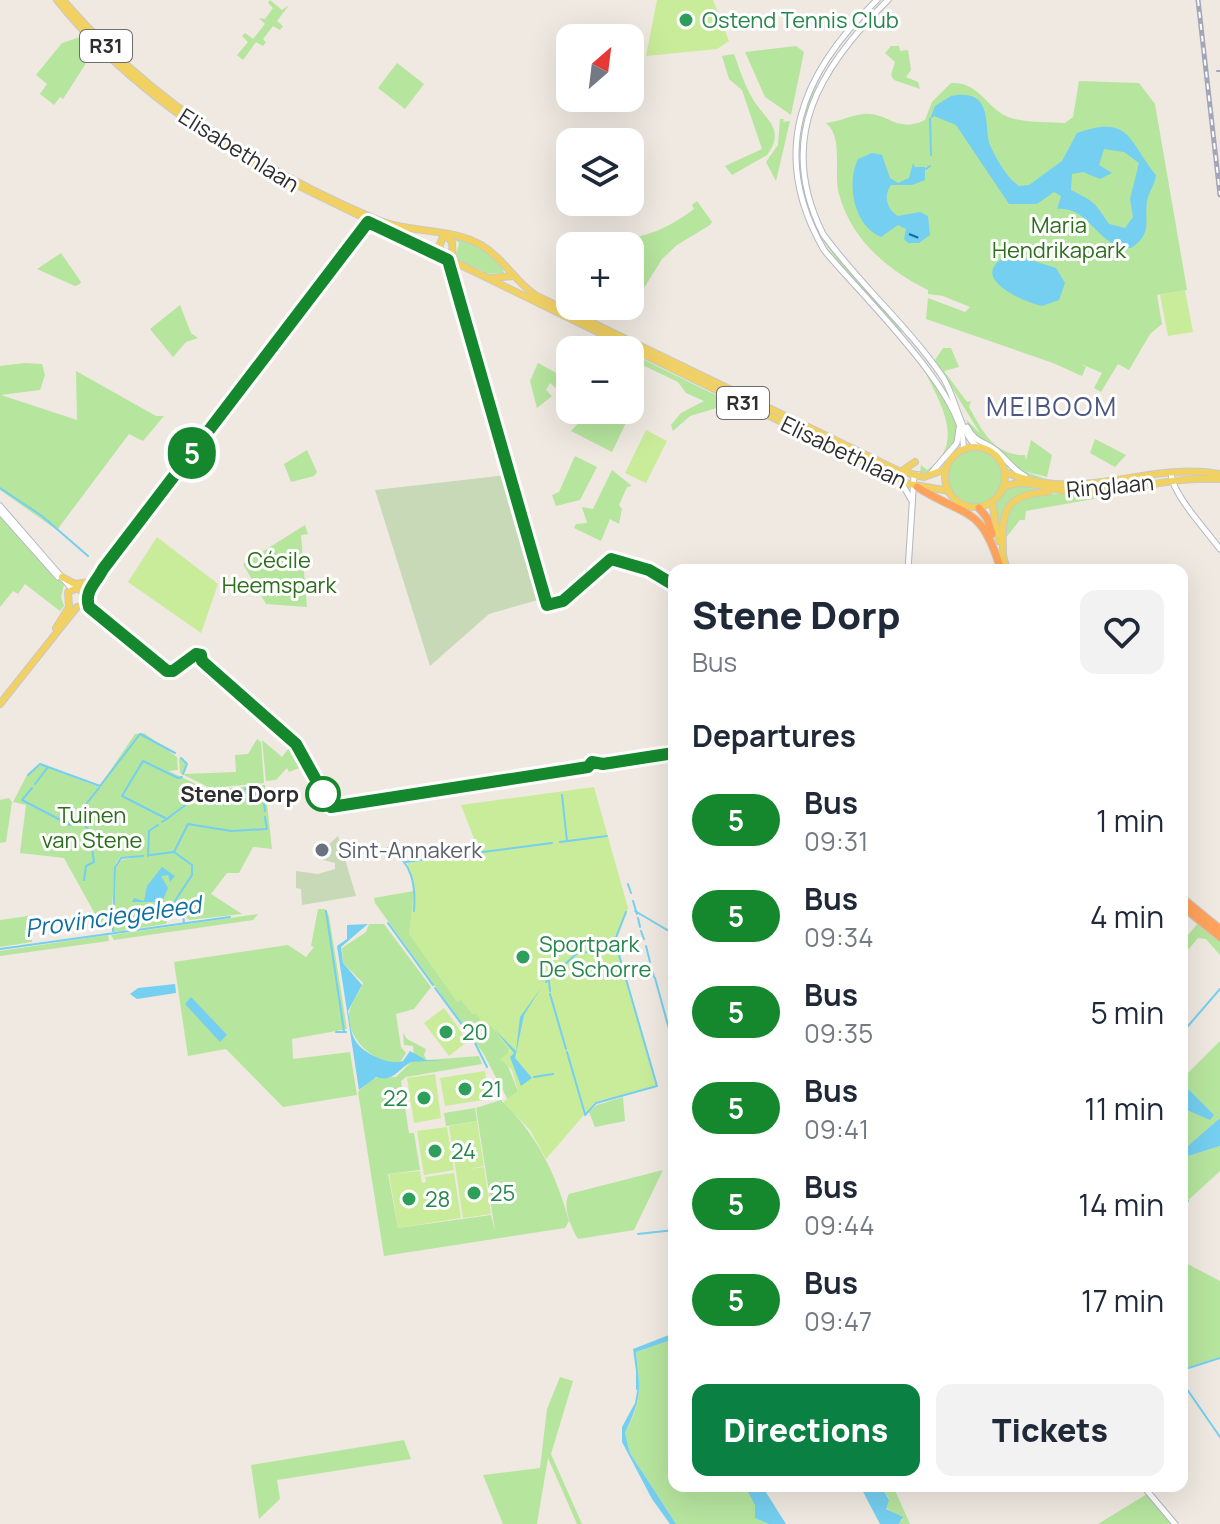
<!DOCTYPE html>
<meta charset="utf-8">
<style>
body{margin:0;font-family:Manrope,sans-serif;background:#f2f2f3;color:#1f2937;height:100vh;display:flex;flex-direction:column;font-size:30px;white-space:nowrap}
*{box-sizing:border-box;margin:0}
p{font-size:26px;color:#747a83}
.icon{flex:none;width:44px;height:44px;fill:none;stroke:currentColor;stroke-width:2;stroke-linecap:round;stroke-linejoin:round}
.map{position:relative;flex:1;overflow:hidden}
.sheet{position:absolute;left:668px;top:564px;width:520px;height:928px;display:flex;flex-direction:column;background:#fff;border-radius:16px;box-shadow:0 8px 32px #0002}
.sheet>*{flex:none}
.badge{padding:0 16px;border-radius:26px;font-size:28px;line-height:52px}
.needle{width:52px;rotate:28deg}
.buttons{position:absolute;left:556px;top:24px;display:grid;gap:16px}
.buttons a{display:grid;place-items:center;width:88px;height:88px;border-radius:16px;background:#fff;box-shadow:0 8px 32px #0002;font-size:40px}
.map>.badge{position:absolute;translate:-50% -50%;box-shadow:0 0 0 4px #fff}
h2{padding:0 24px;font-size:30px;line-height:72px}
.round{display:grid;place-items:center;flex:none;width:84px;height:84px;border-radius:16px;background:#f2f2f3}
.head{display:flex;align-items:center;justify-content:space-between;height:136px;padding:0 24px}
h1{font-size:38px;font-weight:800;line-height:60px}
.action{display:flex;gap:16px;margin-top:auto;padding:16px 24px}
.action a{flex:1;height:92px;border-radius:16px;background:#0b8043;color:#fff;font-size:32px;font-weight:800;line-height:92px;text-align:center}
.action a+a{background:#f2f2f3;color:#1f2937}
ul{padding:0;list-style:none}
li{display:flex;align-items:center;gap:24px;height:96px;padding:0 24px}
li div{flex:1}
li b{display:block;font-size:30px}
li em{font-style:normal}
li .badge{min-width:88px;font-weight:700;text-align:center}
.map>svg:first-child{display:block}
.green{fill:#b6e59e}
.cemetery{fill:#c8d9b8}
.pitch{fill:#c9ec9a}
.water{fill:#75cff0;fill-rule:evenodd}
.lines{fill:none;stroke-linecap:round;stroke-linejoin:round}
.stream{stroke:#75cff0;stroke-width:2}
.ferry{stroke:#0d6fa3;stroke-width:2;stroke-dasharray:10 8;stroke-linecap:butt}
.secondary-casing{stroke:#b4b7c1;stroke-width:7}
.primary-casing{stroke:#c9c9c9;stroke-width:8}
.highway-casing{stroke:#c9c9c9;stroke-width:9}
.secondary{stroke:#fff;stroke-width:5}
.primary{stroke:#f2d163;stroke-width:6}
.highway{stroke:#ffa35c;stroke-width:7}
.tram{stroke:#a3a6b8;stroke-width:2}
.rail-casing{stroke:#a3a6b8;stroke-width:5}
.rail{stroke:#fff;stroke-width:2;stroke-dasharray:6;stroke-linecap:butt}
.line-casing{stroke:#fff;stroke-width:18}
.line{stroke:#15882e;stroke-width:12}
.leisure-dot{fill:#2e9e5b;stroke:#fff;stroke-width:3}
.stop-dot{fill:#fff;stroke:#15882e;stroke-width:4}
.worship-dot{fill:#6b7280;stroke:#fff;stroke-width:3}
.labels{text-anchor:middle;stroke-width:6;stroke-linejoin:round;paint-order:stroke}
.shield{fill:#fff;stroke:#6d6d6d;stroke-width:2}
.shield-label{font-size:20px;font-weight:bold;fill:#2e2e2e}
.leisure-label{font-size:22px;fill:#27864d;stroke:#fff;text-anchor:start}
.street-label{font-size:22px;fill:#2e2e2e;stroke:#fff}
.park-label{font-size:22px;fill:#2c6e1b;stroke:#fff}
.stop-label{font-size:22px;font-weight:bold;fill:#2e2e2e;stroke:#fff;text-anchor:end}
.worship-label{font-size:22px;fill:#5b616d;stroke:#fff;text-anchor:start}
.water-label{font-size:24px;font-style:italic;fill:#0d6fa3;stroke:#fff}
.quarter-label{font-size:26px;letter-spacing:2px;fill:#4d5680;stroke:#fff}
</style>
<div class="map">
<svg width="1220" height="1524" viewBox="0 0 1220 1524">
<rect width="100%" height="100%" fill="#efe9e1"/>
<!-- green -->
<g class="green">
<polygon points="270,0 282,10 289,5 277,21 283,26 280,30 273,26 263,39 266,42 263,46 256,42 243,60 237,55 248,42 242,36 245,33 253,39 265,24 259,18 265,19 273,8 268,3"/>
<polygon points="83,36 90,43 85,65 63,99 60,97 54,105 40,94 47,84 36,75 62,43"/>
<polygon points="796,46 804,52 791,115 765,97 745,52"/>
<polygon points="891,46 899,46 900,51 908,50 911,70 906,77 918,82 920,89 894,80 891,75 895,62 885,53"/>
<path d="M 734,54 C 740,70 745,87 754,101 C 766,120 786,129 767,155 L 732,175 L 725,166 L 762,149 L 742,90 L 729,79 L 722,56 Z"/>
<polygon points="397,63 424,84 405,109 378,88"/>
<path d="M 822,66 L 825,68 C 764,184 830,247 902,331 L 899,333 C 817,240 767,194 822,66 Z"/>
<path d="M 1079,81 L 1139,83 L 1155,104 L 1187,290 L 1157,295 L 1162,324 L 1150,334 L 1129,370 L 1118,364 L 1101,392 L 1094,388 L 1102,373 L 1081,364 L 1086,367 L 1082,376 L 1053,363 L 926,319 L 928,298 L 965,312 L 970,307 L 943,296 L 928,294 L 928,290 C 887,270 851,239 839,194 C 833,173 844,137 826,123 C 839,122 851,115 864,114 C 889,112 896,134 925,120 L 932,102 L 951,83 C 980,82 985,107 1008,117 C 1024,123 1048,122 1065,123 L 1073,117 Z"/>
<polygon points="780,119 784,119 780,132 783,122 790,121 776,181 766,162 778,145"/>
<path d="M 697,201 L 712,222 L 710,225 L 677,245 L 662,259 L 644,288 L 630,290 L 630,246 L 617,246 L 621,237 C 646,240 674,224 694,209 L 692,205 Z"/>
<path d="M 453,238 C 471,242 501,255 504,273 L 482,274 L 483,271 L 455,260 L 459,243 Z"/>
<polygon points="61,253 81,282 80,284 75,286 37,269"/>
<polygon points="180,305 191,333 198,338 186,342 173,357 150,329"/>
<path d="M 943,348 L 951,348 L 959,367 L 944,371 L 967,402 L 971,401 L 969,407 C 982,430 994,456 1025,455 L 1026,460 L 1031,440 L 1052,455 L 1047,477 L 1020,470 L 1046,479 C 1030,480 1016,470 1008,457 L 1010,465 L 971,433 L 966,419 L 989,443 L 981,435 L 935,360 Z"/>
<polygon points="630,353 726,400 720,407 690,416 673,431 671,425 681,413 704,401 686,393 678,382 630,359"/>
<polygon points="25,363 42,364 45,375 40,390 1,395 77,420 76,371 156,416 164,416 143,441 129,434 57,530 0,490 0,366"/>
<polygon points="538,363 569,380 558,390 550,383 546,390 552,396 537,408 530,381"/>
<path d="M 925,372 C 938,387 965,420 956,441 C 951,452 938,463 931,472 L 920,473 L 921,465 L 927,470 C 967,445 940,402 925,372 Z"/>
<polygon points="591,410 624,410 630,414 612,452 571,431"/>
<polygon points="1095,439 1126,455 1115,467 1090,453"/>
<circle cx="975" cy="477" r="28"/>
<polygon points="307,450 317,472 314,476 291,482 284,464"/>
<polygon points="575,456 597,467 580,500 556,506 552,495 559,492"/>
<polygon points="612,470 632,486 627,487 619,505 622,509 619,524 610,519 601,541 574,528 576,524 587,523 582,507 593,509"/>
<path d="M 1022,483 L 1040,491 C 1016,502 1000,505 1001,534 L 993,505 L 1005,489 Z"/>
<polygon points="1050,493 1079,496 1102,493 1104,497 1026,511 1025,520 1020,520 1004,540 1010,506 1028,496"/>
<polygon points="0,512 64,585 61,597 64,606 60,611 25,584 18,594 13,591 0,607"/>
<polygon points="305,525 308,534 301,535 307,607 266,604 243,564"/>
<polygon points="144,733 177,757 178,770 169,771 208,790 265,785 272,849 253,847 239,873 227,873 211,894 242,914 189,920 173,903 166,924 114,932 116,869 121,860 139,857 120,857 116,863 110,926 101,925 64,858 20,853 26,805 13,802 27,775 41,765 99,787 135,734"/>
<polygon points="257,739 261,742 264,783 210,788 180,773 179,758 186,764 183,774 236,772 235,755 248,754"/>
<polygon points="262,740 282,757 292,744 295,747 327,805 327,817 302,767 289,772 287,768 276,780 266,781"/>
<polygon points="9,798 12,802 6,842 0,843 0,800"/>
<polygon points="414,891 410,934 516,997 507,1064 518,1091 508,1100 483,1053 375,903 374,898"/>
<polygon points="318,909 325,909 329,916 347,1029 292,1039 293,1059 350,1052 357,1095 283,1107 226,1049 188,1056 174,962 288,945 306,957 314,947 311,946"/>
<polygon points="258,914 253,920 114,940 111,935"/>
<polygon points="28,916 32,942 0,947 0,920"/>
<polygon points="1199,922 1220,940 1220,955 1206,939 1198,938 1182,957 1182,942"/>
<path d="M 369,924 L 384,924 L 431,987 L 414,1009 L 396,1014 L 401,1047 L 406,1053 L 399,1064 C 374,1063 347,1040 349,1013 C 350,1004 360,992 363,983 L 343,963 L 342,948 L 366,932 Z"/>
<polygon points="108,935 109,941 0,956 0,951"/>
<path d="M 403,1033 L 407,1039 L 426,1049 L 424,1055 L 427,1060 L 479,1056 L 482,1064 L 406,1077 L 401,1081 L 409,1133 L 414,1133 L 420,1170 L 388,1174 L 398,1228 L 491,1215 L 495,1231 L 476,1108 L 501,1100 C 537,1135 556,1174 569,1221 L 565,1228 L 384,1256 L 358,1092 L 372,1078 L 396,1077 L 411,1062 L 426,1060 L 414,1055 L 413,1046 L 404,1045 Z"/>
<polygon points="1220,1041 1220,1118 1182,1151 1182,1108 1204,1117 1207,1111 1182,1083 1182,1069 1187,1074"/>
<polygon points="623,1097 625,1121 595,1127 589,1112 597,1105"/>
<polygon points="475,1108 477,1121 446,1126 444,1113"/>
<polygon points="1220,1146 1220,1171 1182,1206 1182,1158"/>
<path d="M 663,1170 L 634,1230 L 578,1239 C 571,1228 562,1206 569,1194 Z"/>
<polygon points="1182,1261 1220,1281 1220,1357 1182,1369"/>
<path d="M 674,1339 L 674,1486 L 745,1486 L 769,1524 L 676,1524 L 630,1453 L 625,1433 C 643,1399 640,1387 636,1352 Z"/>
<polygon points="560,1377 573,1381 551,1454 582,1524 577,1524 548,1458 537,1524 503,1524 483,1475 540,1468 547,1409"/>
<polygon points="404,1440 411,1459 277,1480 280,1499 259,1519 251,1465"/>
<polygon points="881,1486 893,1486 910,1524 899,1524 903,1519 886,1508 889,1499"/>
<polygon points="1147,1494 1172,1524 1098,1524"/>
</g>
<!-- cemetery -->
<g class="cemetery">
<polygon points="507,475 520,523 518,530 522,541 526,541 541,599 489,614 430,666 375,490"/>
<polygon points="338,836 356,896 302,905 301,889 296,888 296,871 318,874 335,869 335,863 316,858 319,842 329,844"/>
</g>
<!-- pitch -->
<g class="pitch">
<polygon points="657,0 713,0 729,41 717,49 646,56"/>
<polygon points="1185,290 1193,332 1168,336 1160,295"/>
<polygon points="646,430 667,441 646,483 625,473"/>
<polygon points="157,537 218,584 201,633 128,582"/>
<polygon points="594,787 628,908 616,941 657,1086 595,1102 546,1159 530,1130 503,1102 518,1091 512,1070 500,1059 510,1051 491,1026 485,1029 476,1013 473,1015 461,1000 457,1002 409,934 414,887 407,863 480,854 461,805"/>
<polygon points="444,1008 468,1041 449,1056 424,1023"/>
<polygon points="485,1071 489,1099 445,1106 440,1078"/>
<polygon points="435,1074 441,1118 414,1123 407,1078"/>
<polygon points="477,1121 484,1166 469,1169 484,1167 491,1214 463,1218 449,1126"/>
<polygon points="447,1127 454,1170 424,1175 417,1131"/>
<polygon points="420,1171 422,1183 426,1182 425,1177 454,1173 461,1218 398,1228 389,1174"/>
</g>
<!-- water -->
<g class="water">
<path d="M 951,96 C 995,87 983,127 990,145 C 996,159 1007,178 1019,186 L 1029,185 L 1062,161 L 1077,133 C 1131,114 1128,141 1156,175 C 1155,185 1149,191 1147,201 C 1144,221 1153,234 1131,248 C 1097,249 1091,206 1057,209 L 1061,196 L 1054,192 L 1037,204 L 1009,204 L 956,125 L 934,116 L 930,119 L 935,106 ZM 1104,149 L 1124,152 L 1139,163 L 1130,199 L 1133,217 L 1125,228 L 1109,224 C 1093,200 1094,202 1071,190 L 1072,174 L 1083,172 L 1100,179 L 1112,173 L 1099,165 Z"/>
<path d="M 872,153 L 882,155 L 890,178 L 898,183 L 909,178 L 913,163 L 915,167 L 925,167 L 925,180 L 912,185 L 891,185 C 883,195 887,210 898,216 L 920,212 L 928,216 L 930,235 L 919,243 L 908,243 L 904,239 L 906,229 L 898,225 L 881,237 C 854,226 846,184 858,159 Z"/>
<path d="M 1011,254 L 1056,268 L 1065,283 L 1059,300 L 1042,306 C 1020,301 963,275 1011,254 Z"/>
<polygon points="162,867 175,876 170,882 168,875 161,876 168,888 162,902 132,902 134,898 144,901 147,886"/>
<path d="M 368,924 L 341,947 L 343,963 L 362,985 L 348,1011 C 350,1021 350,1034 357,1043 C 365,1054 390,1066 403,1061 L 410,1051 L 426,1060 L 444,1060 L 411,1062 C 398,1069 393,1083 376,1077 L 359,1090 L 337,946 L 347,939 L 347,925 Z"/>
<polygon points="175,984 176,993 137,999 130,994 138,988"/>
<polygon points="541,988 524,1015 515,1058 532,1078 521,1086 510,1057 514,1053 494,1029 516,1051 520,1017"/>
<polygon points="191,997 227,1035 220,1042 185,1004"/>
<polygon points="1182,1083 1214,1115 1210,1120 1182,1108"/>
<polygon points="1220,1118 1220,1146 1182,1158 1182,1151"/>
<path d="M 674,1333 L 674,1339 L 636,1352 C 640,1391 643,1395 625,1433 L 630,1453 L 676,1524 L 670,1524 L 652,1499 L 622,1442 L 622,1427 L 635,1403 L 638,1386 L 633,1349 Z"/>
<polygon points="745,1486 762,1486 786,1524 769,1524 755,1518 755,1505"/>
<polygon points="860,1486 881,1486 889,1500 886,1509 903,1517 899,1524 880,1524"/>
</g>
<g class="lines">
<!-- stream -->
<g class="stream">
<polyline points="930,119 931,155"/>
<polyline points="926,169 930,166"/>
<polyline points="0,488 42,516 88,556"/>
<polyline points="181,758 187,764 183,774"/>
<polyline points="28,775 40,764 100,786 140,734 175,753"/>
<polyline points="35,784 48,767"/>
<polyline points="32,788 22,800 70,825 78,817"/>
<polyline points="233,791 262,787 265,811"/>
<polyline points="562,795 567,841"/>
<polyline points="87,803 99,788"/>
<polyline points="78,816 84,807"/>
<polyline points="168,818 188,803 192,795 229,791"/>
<polyline points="81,820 89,831 94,862 86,866 84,880"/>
<polyline points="162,822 167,819 122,796 143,761 178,778 182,777"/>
<polyline points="560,842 607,836"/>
<path d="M 388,848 C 413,862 416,887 414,911"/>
<polyline points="174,852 188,824 231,831 267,829 265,817"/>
<polyline points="150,855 174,852 192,865 192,875 173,904 183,915 184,923"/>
<polyline points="148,856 149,831 158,825"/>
<polyline points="406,862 552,843"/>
<polyline points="628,884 631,893"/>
<polyline points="633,901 637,914"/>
<polyline points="326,911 344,1031"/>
<polyline points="635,911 674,934"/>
<polyline points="638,918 640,927"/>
<polyline points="388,923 433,985"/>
<polyline points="113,931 115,868 121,858 143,856"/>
<polyline points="641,931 644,939"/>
<polyline points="613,945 626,912"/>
<polyline points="646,946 650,962"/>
<polyline points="0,949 230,917"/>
<polyline points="652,969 654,977"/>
<polyline points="655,978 674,1047"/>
<polyline points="549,981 550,991"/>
<polyline points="546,982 576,954 609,948"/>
<polyline points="435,988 472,1038"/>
<polyline points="550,994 566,1049"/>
<polyline points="336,1032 346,1032"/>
<polyline points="1182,1033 1220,989"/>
<polyline points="474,1041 487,1067"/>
<polyline points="567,1052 585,1114"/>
<polyline points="534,1077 553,1074"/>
<polyline points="585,1115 596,1103 657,1086 615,941"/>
<polyline points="1182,1207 1188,1201"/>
<polyline points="638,1234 674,1230"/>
<polyline points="1182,1370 1220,1358"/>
<polyline points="637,1371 637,1389"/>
<polyline points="1182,1382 1220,1437"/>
</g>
<!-- ferry -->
<polyline class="ferry" points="909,234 924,240"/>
<!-- secondary casing -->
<g class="secondary-casing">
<g id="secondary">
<path d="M 877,0 C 801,73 768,153 824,250 C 858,292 969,397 963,449"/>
<path d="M 888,0 C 820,67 775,138 823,234 C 859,284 907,325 942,376 C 956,396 960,435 978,447"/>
<path d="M 967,427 C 974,443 988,442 999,453 C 1009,462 1013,470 1025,476"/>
<polyline points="932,472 957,443 959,428"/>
<path d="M 1171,474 C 1173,495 1206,530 1220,549"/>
<polyline points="901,482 912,501"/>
<polyline points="0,506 72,589"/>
<polyline points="0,512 58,577"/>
<polyline points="908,570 914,476 919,475"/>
<polyline points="1143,1486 1175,1524"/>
</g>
</g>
<!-- primary casing -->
<g class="primary-casing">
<g id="primary">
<path d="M 57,0 C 112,69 186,124 262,168 L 909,484 L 949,491"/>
<path d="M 63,0 C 147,98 258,169 375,219 C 409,234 450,227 481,245 C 503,258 515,281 535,295 L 899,471 L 924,477 L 946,469"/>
<polyline points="444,234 452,242 453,262"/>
<polyline points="444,234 439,247 447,258"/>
<polyline points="491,278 514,276"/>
<circle cx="975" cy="477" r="30"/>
<polyline points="194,450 369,221"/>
<polyline points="902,471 915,462"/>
<path d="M 1005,472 C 1081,505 1145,461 1220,474"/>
<path d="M 1003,488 C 1024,475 1052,492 1076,492 C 1124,493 1171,476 1220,479"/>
<polyline points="992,502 999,541"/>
<polyline points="1002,552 1007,570"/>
<path d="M 1003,553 C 1002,515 1001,494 1048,492"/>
<polyline points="62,577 75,584 89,582"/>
<polyline points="81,590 107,564 197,448"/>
<polyline points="56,628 69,607 68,592 77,588 84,593"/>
<polyline points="0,704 77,607"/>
</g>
</g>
<!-- highway casing -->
<g class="highway-casing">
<g id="highway">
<path d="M 917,487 C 968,519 981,504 1001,570"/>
<polyline points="979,508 987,518 992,534"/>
<polyline points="1182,898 1220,929"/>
<polyline points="1182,906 1220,937"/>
</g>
</g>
<!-- secondary -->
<use href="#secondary" class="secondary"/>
<!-- primary -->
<use href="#primary" class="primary"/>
<!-- highway -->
<use href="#highway" class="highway"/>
<!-- tram -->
<polyline class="tram" points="1217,71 1220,71"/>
<!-- rail casing -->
<g class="rail-casing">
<polyline id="rail" points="1198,0 1220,195"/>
</g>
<!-- rail -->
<use href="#rail" class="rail"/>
</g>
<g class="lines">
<!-- line casing -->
<g class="line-casing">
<path id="line" d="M 674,585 L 649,570 L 611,559 L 563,601 L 547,605 L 448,260 L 368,222 L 103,569 C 96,583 84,591 89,607 L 167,671 L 173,671 L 196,654 L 201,655 L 202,661 L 296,744 L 331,807 L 588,767 L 592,762 L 603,764 L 674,753"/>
</g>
<!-- line -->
<use href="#line" class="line"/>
</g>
<!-- markers -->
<g class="leisure-dot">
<circle cx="686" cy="20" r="8"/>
<circle cx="523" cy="957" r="8"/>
<circle cx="446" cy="1032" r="8"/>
<circle cx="465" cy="1089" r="8"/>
<circle cx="424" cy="1098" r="8"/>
<circle cx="435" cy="1151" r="8"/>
<circle cx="474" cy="1193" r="8"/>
<circle cx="409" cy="1199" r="8"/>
</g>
<circle class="stop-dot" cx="323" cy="794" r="16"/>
<circle class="worship-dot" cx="322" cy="850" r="8"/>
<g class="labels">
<!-- shield labels -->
<g class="shield">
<rect x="80" y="30" width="52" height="32" rx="6"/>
<rect x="717" y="387" width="52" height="32" rx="6"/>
</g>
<g class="shield-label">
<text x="106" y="53">R31</text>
<text x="743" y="410">R31</text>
</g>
<!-- leisure labels -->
<g class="leisure-label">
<text x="702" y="28">Ostend Tennis Club</text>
<text x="539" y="952">Sportpark<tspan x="539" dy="25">De Schorre</tspan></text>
<text x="462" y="1040">20</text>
<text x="481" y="1097">21</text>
<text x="408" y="1106" text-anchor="end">22</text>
<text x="451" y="1159">24</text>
<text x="490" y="1201">25</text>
<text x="425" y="1207">28</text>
</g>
<!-- street labels -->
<g class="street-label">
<text transform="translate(239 150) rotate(32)" y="8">Elisabethlaan</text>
<text transform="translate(844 452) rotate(26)" y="8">Elisabethlaan</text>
<text transform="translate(1110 486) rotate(-5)" y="8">Ringlaan</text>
</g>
<!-- park labels -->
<g class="park-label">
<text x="1059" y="233">Maria<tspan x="1059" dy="25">Hendrikapark</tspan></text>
<text x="279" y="568">Cécile<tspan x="279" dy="25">Heemspark</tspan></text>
<text x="92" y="823">Tuinen<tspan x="92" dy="25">van Stene</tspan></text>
</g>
<!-- stop labels -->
<g class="stop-label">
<text x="299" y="802">Stene Dorp</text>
</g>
<!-- worship labels -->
<g class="worship-label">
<text x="338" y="858">Sint-Annakerk</text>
</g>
<!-- water labels -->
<g class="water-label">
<text transform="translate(113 917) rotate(-8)" y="8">Provinciegeleed</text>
</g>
<!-- quarter labels -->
<g class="quarter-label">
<text x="1052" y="416">MEIBOOM</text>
</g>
</g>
</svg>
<div class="buttons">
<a><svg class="needle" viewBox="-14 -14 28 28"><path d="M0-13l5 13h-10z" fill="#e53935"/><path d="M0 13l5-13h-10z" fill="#747a83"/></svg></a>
<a><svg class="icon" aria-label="layers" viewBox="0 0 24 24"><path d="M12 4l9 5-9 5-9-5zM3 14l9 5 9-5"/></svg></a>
<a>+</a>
<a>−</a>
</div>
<b class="badge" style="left:192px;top:453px;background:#15882e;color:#fff">5</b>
<section class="sheet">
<div class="head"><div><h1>Stene Dorp</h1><p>Bus</p></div><a class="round"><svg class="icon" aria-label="heart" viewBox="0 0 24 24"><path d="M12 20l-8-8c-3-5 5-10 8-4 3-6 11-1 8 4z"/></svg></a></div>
<h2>Departures</h2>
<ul>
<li><span class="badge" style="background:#15882e;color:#fff">5</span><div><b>Bus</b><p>09:31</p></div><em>1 min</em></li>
<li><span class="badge" style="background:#15882e;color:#fff">5</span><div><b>Bus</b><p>09:34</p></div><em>4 min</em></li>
<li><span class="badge" style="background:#15882e;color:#fff">5</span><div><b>Bus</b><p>09:35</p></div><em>5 min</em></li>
<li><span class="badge" style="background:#15882e;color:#fff">5</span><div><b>Bus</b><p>09:41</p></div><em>11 min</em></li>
<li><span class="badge" style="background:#15882e;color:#fff">5</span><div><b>Bus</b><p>09:44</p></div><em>14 min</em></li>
<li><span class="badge" style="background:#15882e;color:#fff">5</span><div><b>Bus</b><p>09:47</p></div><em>17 min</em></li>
</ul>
<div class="action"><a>Directions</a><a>Tickets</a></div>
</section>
</div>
